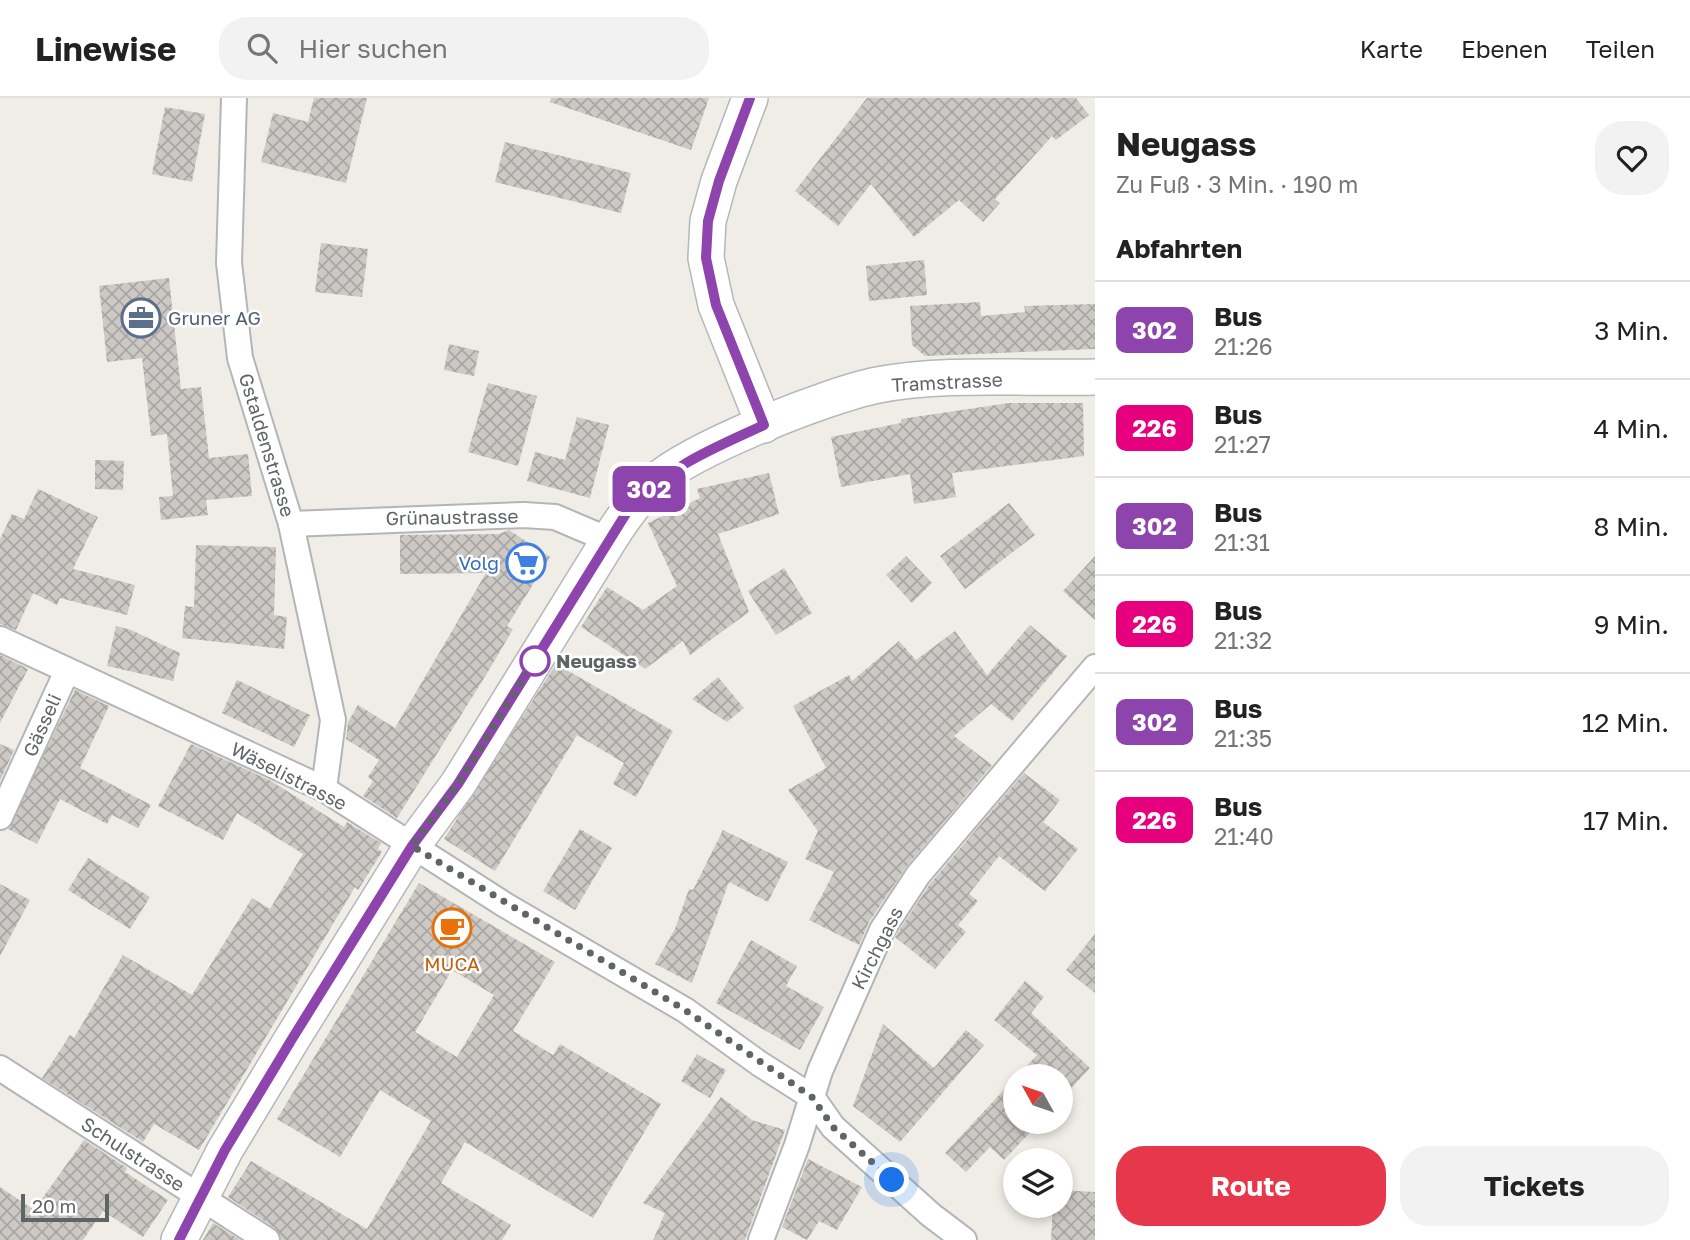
<!DOCTYPE html>
<html lang="de">
<meta charset="utf-8">
<style>
body{margin:0;font-family:"Golos Text",sans-serif;background:#f2f2f2;color:#222;height:100vh;display:flex;flex-direction:column;font-size:26px;white-space:nowrap}
*{box-sizing:border-box;margin:0}
p{font-size:23px;color:#767676}
.icon{flex:none;width:38px;height:38px;fill:none;stroke:currentColor;stroke-width:2;stroke-linecap:round;stroke-linejoin:round}
.map{position:relative;flex:1;overflow:hidden}
.side{display:flex;flex-direction:column;background:#fff;width:595px}
.side>*{flex:none}
.badge{padding:0 14px;border-radius:10px;font-size:24px;line-height:46px}
.needle{width:46px;rotate:310deg}
.controls{position:absolute;left:1003px;top:966px;display:grid;gap:14px}
.controls a{display:grid;place-items:center;width:70px;height:70px;border-radius:50%;background:#fff;box-shadow:0 4px 10px #0003;font-size:35px}
.scale{position:absolute;left:21px;bottom:18px;width:88px;box-sizing:border-box;padding-left:7px;border:4px solid #5f6467;border-top:0;font-size:19px;line-height:24px;white-space:nowrap;color:#5f6467;-webkit-text-stroke:5px #fff;paint-order:stroke}
.you{position:absolute;width:35px;height:35px;margin:-18px;border:5px solid #fff;border-radius:50%;background:#1a73e8;box-shadow:0 0 0 10px #1a73e833}
.map>.badge{position:absolute;translate:-50% -50%;box-shadow:0 0 0 4px #fff}
h2{padding:0 21px;font-size:26px;line-height:63px}
.round{display:grid;place-items:center;flex:none;width:74px;height:74px;border-radius:28px;background:#f2f2f2}
.summary{display:flex;align-items:center;justify-content:space-between;height:119px;padding:0 21px}
h1{font-size:33px;font-weight:700;line-height:52px}
.cta{display:flex;gap:14px;margin-top:auto;padding:14px 21px}
.cta a{flex:1;height:80px;border-radius:28px;background:#e6374b;color:#fff;font-size:28px;font-weight:700;line-height:80px;text-align:center}
.cta a+a{background:#f2f2f2;color:#222}
ul{padding:0;list-style:none}
li{display:flex;align-items:center;gap:21px;height:98px;padding:0 21px;border-top:2px solid #e0e0e0}
li div{flex:1}
li b{display:block;font-size:26px}
li em{font-style:normal}
li .badge{min-width:77px;font-weight:700;text-align:center}
header{display:flex;align-items:center;gap:42px;box-sizing:border-box;height:98px;padding:0 35px;background:#fff;border-bottom:2px solid #e0e0e0}
header strong{font-size:33px}
nav{display:flex;gap:38px;margin-inline-start:auto;font-size:24px}
.search{width:490px;height:63px;background:#f2f2f2;display:flex;align-items:center;gap:18px;box-sizing:border-box;padding:0 24px;border-radius:28px;color:#767676;font-size:26px}
main{display:flex;flex:1;min-height:0}
.map>svg:first-child{display:block}
.building{fill:url(#building-cross-hatch);fill-rule:evenodd}
.lines{fill:none;stroke-linecap:round;stroke-linejoin:round}
.minor-casing{stroke:#b2b6b9;stroke-width:28}
.secondary-casing{stroke:#b3b8bb;stroke-width:38}
.minor{stroke:#fff;stroke-width:24}
.secondary{stroke:#fff;stroke-width:35}
.line-casing{stroke:#fff;stroke-width:16}
.line{stroke:#8e44ad;stroke-width:10}
.walk{stroke:#5f6467;stroke-width:7;stroke-dasharray:0 12.6}
.stop-dot{fill:#fff;stroke:#8e44ad;stroke-width:3.5}
.labels{text-anchor:middle;stroke-width:5;stroke-linejoin:round;paint-order:stroke}
.service-label{font-size:19px;fill:#4e5e75;stroke:#fff;text-anchor:start}
.street-label{font-size:19px;fill:#5f6467;stroke:#fff}
.shop-label{font-size:19px;fill:#366cbe;stroke:#fff;text-anchor:end}
.stop-label{font-size:19px;font-weight:bold;fill:#5f6467;stroke:#fff;text-anchor:start}
.food-label{font-size:19px;fill:#c56008;stroke:#fff}
</style>
<header>
<strong>Linewise</strong>
<div class="search"><svg class="icon" aria-label="search" viewBox="0 0 24 24"><circle cx="10" cy="10" r="6"/><path d="M15 15l6 6"/></svg>Hier suchen</div>
<nav><a>Karte</a><a>Ebenen</a><a>Teilen</a></nav>
</header>
<main>
<div class="map">
<svg width="1095" height="1142" viewBox="0 0 1095 1142">
<defs>
<pattern id="building-cross-hatch" width="8" height="8" patternUnits="userSpaceOnUse" patternTransform="scale(1.75)"><rect width="8" height="8" fill="#ccc8c4"/><path d="M0 0l8 8M0 8l8-8" fill="none" stroke="#a9a6a3"/></pattern>
</defs>
<rect width="100%" height="100%" fill="#f0ede7"/>
<!-- building -->
<g class="building">
<polygon points="314,0 367,0 346,85 261,64 273,15 308,24"/>
<polygon points="551,0 709,0 691,52 550,4"/>
<polygon points="867,0 1076,0 1089,17 1056,42 1052,38 995,101 1000,105 983,124 959,102 914,139 871,86 838,128 795,93"/>
<polygon points="165,9 205,16 192,84 152,76"/>
<polygon points="505,44 631,75 621,115 495,84"/>
<polygon points="321,145 368,151 362,199 315,194"/>
<polygon points="924,162 927,197 869,203 866,168"/>
<polygon points="169,180 181,291 201,289 209,360 248,356 252,398 206,402 208,417 161,422 159,399 173,398 167,336 151,338 142,260 107,264 99,188"/>
<polygon points="980,204 981,218 1025,214 1024,208 1095,206 1095,251 925,258 912,247 910,208"/>
<polygon points="449,246 479,253 474,278 444,272"/>
<polygon points="488,285 537,298 518,368 468,354"/>
<polygon points="1009,305 1083,305 1084,358 952,375 956,399 914,406 910,376 841,389 831,339 901,325 901,321"/>
<polygon points="577,319 609,327 590,400 527,383 535,354 565,362"/>
<polygon points="95,362 124,363 123,392 95,391"/>
<polygon points="769,375 779,416 718,436 749,514 690,557 683,543 645,571 581,529 607,489 643,512 677,488 648,425 700,400 697,391"/>
<polygon points="38,391 98,419 73,471 135,487 127,517 60,500 57,507 33,495 16,532 0,526 0,441 12,416 24,421"/>
<polygon points="1009,405 1035,437 965,491 940,458"/>
<polygon points="509,432 550,459 507,528 513,531 489,572 397,720 363,698 373,683 368,679 379,662 346,641 348,624 358,607 395,630 486,475 400,476 400,437 499,436"/>
<polygon points="196,447 276,449 274,517 287,519 284,551 182,540 185,508 194,509"/>
<polygon points="906,458 932,485 912,505 886,477"/>
<polygon points="1095,458 1095,522 1063,493"/>
<polygon points="784,470 812,515 776,537 748,493"/>
<polygon points="1030,527 1067,558 1012,623 991,606 954,638 992,667 906,769 869,824 859,847 809,822 834,774 805,761 818,733 788,692 826,670 793,608 849,577 852,583 899,543 916,562 955,533 987,577"/>
<polygon points="116,528 131,532 180,555 173,583 107,568"/>
<polygon points="0,557 28,571 0,625"/>
<polygon points="556,566 673,633 636,699 613,686 624,665 577,637 495,773 444,741"/>
<polygon points="718,579 744,610 727,624 692,601"/>
<polygon points="237,582 310,617 294,649 222,615"/>
<polygon points="75,592 109,608 80,670 151,707 138,730 112,717 107,726 60,701 37,746 8,731"/>
<polygon points="0,646 14,652 0,683"/>
<polygon points="191,646 271,683 344,729 347,724 381,745 378,751 382,754 358,792 355,789 199,1052 154,1026 143,1044 42,980 70,937 74,940 123,857 192,897 252,800 270,811 303,756 237,715 223,742 158,708"/>
<polygon points="1024,675 1060,702 1043,724 1078,751 1045,793 999,758 969,796 978,803 958,827 966,834 935,871 895,839 930,786"/>
<polygon points="580,731 612,750 575,812 543,793"/>
<polygon points="723,732 788,764 768,804 729,784 692,885 655,866 675,831 689,791 693,792"/>
<polygon points="88,760 150,799 130,831 68,792"/>
<path d="M 419,785 L 555,864 L 513,933 L 553,957 L 560,946 L 661,1006 L 593,1120 L 465,1044 L 441,1085 L 511,1127 L 502,1142 L 282,1142 L 275,1130 L 228,1099 L 251,1063 L 367,1131 L 431,1023 L 380,992 L 340,1059 L 277,1021 ZM 452,872 L 494,897 L 457,959 L 415,934 Z"/>
<polygon points="0,786 30,802 0,858"/>
<polygon points="1095,836 1095,895 1066,872"/>
<polygon points="751,842 797,868 786,888 824,909 800,952 716,905"/>
<polygon points="1025,883 1044,899 1031,915 1090,970 1060,1002 1060,978 1017,978 1037,957 994,922"/>
<polygon points="883,926 934,970 966,932 984,947 900,1044 853,1008"/>
<polygon points="697,956 726,972 710,1000 681,983"/>
<polygon points="1015,980 1015,1024 1040,1024 1004,1062 990,1049 966,1074 945,1055"/>
<polygon points="721,999 752,1022 785,1032 745,1142 653,1142 665,1115 643,1105"/>
<polygon points="84,1042 127,1070 125,1074 168,1102 143,1139 103,1113 83,1142 0,1142 0,1089 34,1112"/>
<polygon points="808,1061 862,1089 837,1132 819,1123 807,1142 782,1129"/>
<polygon points="1060,1092 1095,1094 1095,1142 1051,1142 1053,1108 1060,1108"/>
<polygon points="213,1125 240,1142 203,1142"/>
</g>
<g class="lines">
<!-- minor casing -->
<g class="minor-casing">
<g id="minor">
<polyline points="234,0 229,165 240,260 291,426 333,622 324,691"/>
<polyline points="291,426 524,417 555,419 609,442"/>
<polyline points="0,541 324,691 505,807 685,912 760,966 812,999 833,1029 931,1117 964,1142"/>
<polyline points="0,719 67,573"/>
<polyline points="0,970 267,1142"/>
<polyline points="761,1142 797,1047 820,973 882,832 918,777 1095,569"/>
</g>
</g>
<!-- secondary casing -->
<g class="secondary-casing">
<g id="secondary">
<polyline points="750,0 719,83 708,123 706,160 716,207 764,327"/>
<path d="M 179,1142 L 225,1052 L 292,941 L 412,748 L 458,686 L 609,442 C 622,421 636,401 655,384 C 692,351 827,297 878,287 C 944,274 1027,281 1095,279"/>
</g>
</g>
<!-- minor -->
<use href="#minor" class="minor"/>
<!-- secondary -->
<use href="#secondary" class="secondary"/>
</g>
<g class="lines">
<!-- line casing -->
<g class="line-casing">
<path id="line" d="M 179,1142 L 225,1052 L 292,941 L 412,748 L 458,686 L 630,409 C 673,366 710,352 764,327 L 716,207 L 706,160 L 708,123 L 719,83 L 750,0"/>
</g>
<!-- line -->
<use href="#line" class="line"/>
<!-- walk -->
<polyline class="walk" points="535,563 537,558 458,686 412,748 685,912 812,999 833,1029 892,1082"/>
</g>
<!-- icons -->
<defs>
<g id="office-ring" transform="scale(2.0125)"><circle r="9.5" fill="#fff" stroke="#5c6f8a" stroke-width="1.5"/><path d="M-6-3h4V-5.5h4V-3h4V5H-6ZM-1-4.5V-3h2v-1.5ZM-6 0V1H6V0Z" fill="#5c6f8a"/></g>
<g id="supermarket-ring" transform="scale(2.0125)"><circle r="9.5" fill="#fff" stroke="#3f7fe0" stroke-width="1.5"/><path d="M-6-5.5h2.5l.6 2H6L4.5 2H-2.5L-4.4-4H-6ZM-1.5 3.2a1.3 1.3 0 1 0 .1 0ZM3 3.2a1.3 1.3 0 1 0 .1 0Z" fill="#3f7fe0"/></g>
<g id="cafe-ring" transform="scale(2.0125)"><circle r="9.5" fill="#fff" stroke="#e8710a" stroke-width="1.5"/><path d="M-5.5-4.5H6V0H3Q3 3.5 0 3.5H-2.5Q-5.5 3.5-5.5 0ZM3-3.2v2h1.7v-2ZM-6 4.5H4V6H-6Z" fill="#e8710a"/></g>
</defs>
<g fill-rule="evenodd">
<use href="#office-ring" x="141" y="220"/>
<use href="#supermarket-ring" x="526" y="465"/>
<use href="#cafe-ring" x="452" y="830"/>
</g>
<!-- markers -->
<circle class="stop-dot" cx="535" cy="563" r="14"/>
<g class="labels">
<!-- service labels -->
<g class="service-label">
<text x="168" y="227">Gruner AG</text>
</g>
<!-- street labels -->
<g class="street-label">
<text transform="translate(947 284) rotate(-3)" y="7">Tramstrasse</text>
<text transform="translate(267 347) rotate(73)" y="7">Gstaldenstrasse</text>
<text transform="translate(452 419) rotate(-1)" y="7">Grünaustrasse</text>
<text transform="translate(42 627) rotate(-66)" y="7">Gässeli</text>
<text transform="translate(289 678) rotate(27)" y="7">Wäselistrasse</text>
<text transform="translate(877 850) rotate(-63)" y="7">Kirchgass</text>
<text transform="translate(133 1056) rotate(33)" y="7">Schulstrasse</text>
</g>
<!-- shop labels -->
<g class="shop-label">
<text x="499" y="472">Volg</text>
</g>
<!-- stop labels -->
<g class="stop-label">
<text x="556" y="570">Neugass</text>
</g>
<!-- food labels -->
<g class="food-label">
<text x="452" y="873">MUCA</text>
</g>
</g>
</svg>
<div class="controls">
<a><svg class="needle" viewBox="-14 -14 28 28"><path d="M0-13l5 13h-10z" fill="#e53935"/><path d="M0 13l5-13h-10z" fill="#767676"/></svg></a>
<a><svg class="icon" aria-label="layers" viewBox="0 0 24 24"><path d="M12 4l9 5-9 5-9-5zM3 14l9 5 9-5"/></svg></a>
</div>
<div class="scale">20 m</div>
<div class="you" style="left:892px;top:1082px"></div>
<b class="badge" style="left:649px;top:391px;background:#8e44ad;color:#fff">302</b>
</div>
<section class="side">
<div class="summary"><div><h1>Neugass</h1><p>Zu Fuß · 3 Min. · 190 m</p></div><a class="round"><svg class="icon" aria-label="heart" viewBox="0 0 24 24"><path d="M12 20l-8-8c-3-5 5-10 8-4 3-6 11-1 8 4z"/></svg></a></div>
<h2>Abfahrten</h2>
<ul>
<li><span class="badge" style="background:#8e44ad;color:#fff">302</span><div><b>Bus</b><p>21:26</p></div><em>3 Min.</em></li>
<li><span class="badge" style="background:#e6007e;color:#fff">226</span><div><b>Bus</b><p>21:27</p></div><em>4 Min.</em></li>
<li><span class="badge" style="background:#8e44ad;color:#fff">302</span><div><b>Bus</b><p>21:31</p></div><em>8 Min.</em></li>
<li><span class="badge" style="background:#e6007e;color:#fff">226</span><div><b>Bus</b><p>21:32</p></div><em>9 Min.</em></li>
<li><span class="badge" style="background:#8e44ad;color:#fff">302</span><div><b>Bus</b><p>21:35</p></div><em>12 Min.</em></li>
<li><span class="badge" style="background:#e6007e;color:#fff">226</span><div><b>Bus</b><p>21:40</p></div><em>17 Min.</em></li>
</ul>
<div class="cta"><a>Route</a><a>Tickets</a></div>
</section>
</main>
